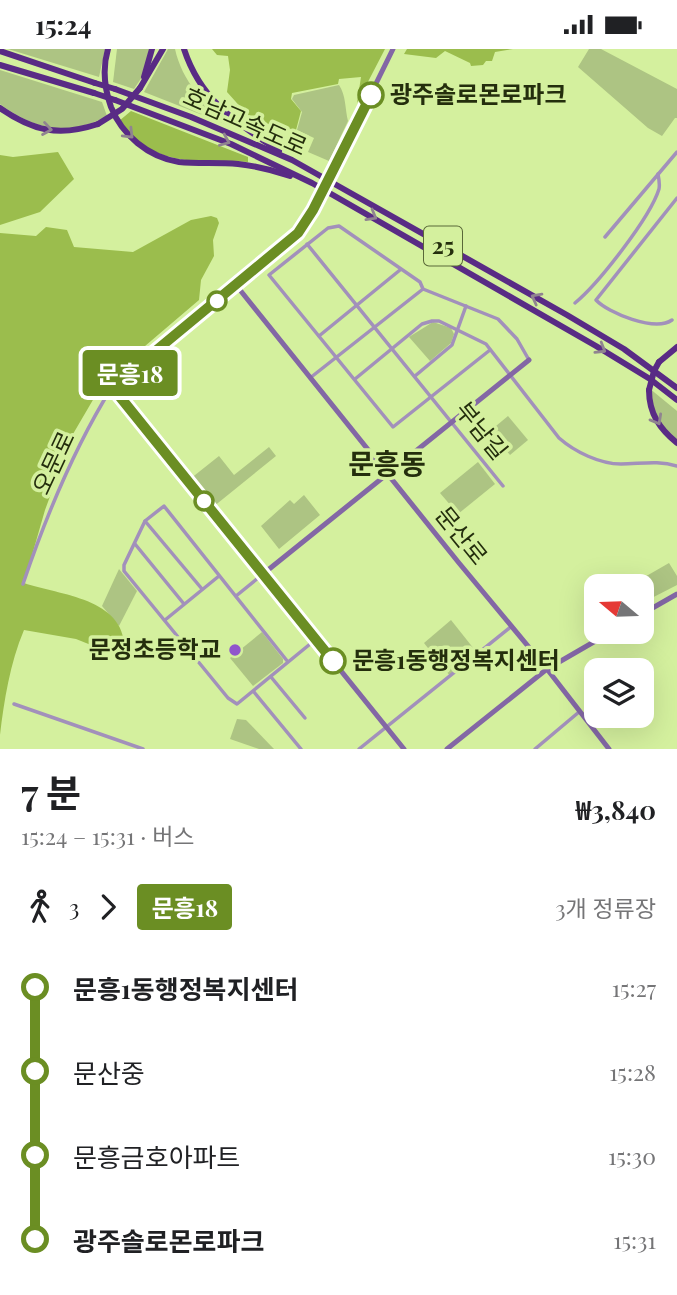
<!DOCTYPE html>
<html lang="ko">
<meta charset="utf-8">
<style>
body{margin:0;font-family:"Playfair Display","Noto Sans KR",serif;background:#f6f6f6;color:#202124;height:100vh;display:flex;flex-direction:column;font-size:26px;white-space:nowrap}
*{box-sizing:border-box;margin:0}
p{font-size:23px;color:#757577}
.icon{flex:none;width:38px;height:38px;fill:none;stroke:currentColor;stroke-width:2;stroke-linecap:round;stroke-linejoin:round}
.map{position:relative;height:700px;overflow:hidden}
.panel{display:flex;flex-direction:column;background:#fff;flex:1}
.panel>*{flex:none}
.badge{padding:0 14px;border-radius:5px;font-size:24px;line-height:46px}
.needle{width:46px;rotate:289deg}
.fabs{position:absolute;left:584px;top:525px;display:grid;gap:14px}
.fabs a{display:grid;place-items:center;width:70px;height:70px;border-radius:14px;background:#fff;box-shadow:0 7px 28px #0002;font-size:35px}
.map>.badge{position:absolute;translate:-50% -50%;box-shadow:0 0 0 4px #fff}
.legs{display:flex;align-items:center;gap:10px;height:77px;padding:0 21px;font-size:23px}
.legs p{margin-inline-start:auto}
.overview{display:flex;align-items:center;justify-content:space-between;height:119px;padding:0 21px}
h1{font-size:38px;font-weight:700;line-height:52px}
ul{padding:0 21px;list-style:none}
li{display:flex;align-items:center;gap:24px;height:84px;font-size:26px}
li i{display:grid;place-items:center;width:10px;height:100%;margin:0 9px;background:currentColor}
li i::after{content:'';width:18px;height:18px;margin:-9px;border:5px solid;border-radius:50%;background:#fff}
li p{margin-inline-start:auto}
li:first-child i{background:linear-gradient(#0000 50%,currentColor 0)}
li:last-child i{background:linear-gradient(currentColor 50%,#0000 0)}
.status{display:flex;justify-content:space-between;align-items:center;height:49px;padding:0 35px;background:#fff;direction:ltr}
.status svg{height:19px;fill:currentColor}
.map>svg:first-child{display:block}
.green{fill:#adc483}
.forest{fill:#9bbd4d}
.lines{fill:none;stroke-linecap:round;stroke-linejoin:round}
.street{stroke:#a290bb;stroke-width:3.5}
.secondary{stroke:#8367a5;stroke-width:5}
.highway{stroke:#592b85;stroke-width:6}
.secondary-bridge{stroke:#8367a5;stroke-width:5}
.highway-bridge{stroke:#592b85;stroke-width:6}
.oneway{stroke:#908490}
.line-1-casing{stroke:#fff;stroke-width:16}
.line-1{stroke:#6b8e23;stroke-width:10}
.stop-1-dot{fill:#fff;stroke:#6b8e23;stroke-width:3.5}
.poi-dot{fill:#9055cc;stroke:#d4f09e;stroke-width:2.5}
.labels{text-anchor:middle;stroke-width:7;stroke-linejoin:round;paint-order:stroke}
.shield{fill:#d4f09e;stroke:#596838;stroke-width:2}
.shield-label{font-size:23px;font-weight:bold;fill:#242e0d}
.stop-label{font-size:24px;font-weight:bold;fill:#242e0d;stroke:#d4f09e;text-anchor:start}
.street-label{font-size:24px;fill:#242e0d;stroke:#d4f09e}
.poi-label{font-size:24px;font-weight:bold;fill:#242e0d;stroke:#d4f09e;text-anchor:end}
.quarter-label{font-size:28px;font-weight:bold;fill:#242e0d;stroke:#d4f09e}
</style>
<div class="status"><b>15:24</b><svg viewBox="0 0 49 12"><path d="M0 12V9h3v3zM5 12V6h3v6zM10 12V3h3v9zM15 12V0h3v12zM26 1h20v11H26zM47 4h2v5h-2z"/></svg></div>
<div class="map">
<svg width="677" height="700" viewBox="0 0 677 700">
<rect width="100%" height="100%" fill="#d4f09e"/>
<!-- green -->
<g class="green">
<polygon points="8,0 105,0 99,28"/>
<polygon points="117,0 149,0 144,25 134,40 113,33"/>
<path d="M 168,0 L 175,0 C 182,32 204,55 228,76 L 144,43 Z"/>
<polygon points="589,0 601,0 677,40 677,69 675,69 662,87 648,79 578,18"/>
<path d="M 0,21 L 102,53 L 107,67 C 68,88 35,81 0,55 Z"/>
<path d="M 339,36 C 346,46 345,60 348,72 L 329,112 L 308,103 L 314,89 L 297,81 L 302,63 L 292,50 L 294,46 Z"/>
<polygon points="433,273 451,279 454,285 451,294 430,312 409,288"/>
<polygon points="649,339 677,362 677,394 654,368"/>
<polygon points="508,367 528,391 510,406 490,382"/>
<polygon points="269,398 276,407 213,458 190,430 219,407 234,426"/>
<polygon points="478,413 495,435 458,465 440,444"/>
<polygon points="304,446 320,466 279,500 261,477 290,451 294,455"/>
<polygon points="669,514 677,527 677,536 642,554 642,537 629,537"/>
<polygon points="119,520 137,542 119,577 102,557"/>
<polygon points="451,571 478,605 450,627 424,594"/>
<polygon points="262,583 283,610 283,614 253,637 230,609"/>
<polygon points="237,670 246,671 274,700 259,700 230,690"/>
</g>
<!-- forest -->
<g class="forest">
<polygon points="212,0 385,0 357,54 361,28 339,30 338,35 292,44 291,50 301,62 296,81 253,72 227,43 230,21 228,7 217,6"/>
<polygon points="407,0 513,0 495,3 492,12 486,12 483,16 471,17 470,14 445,2 436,9 404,5"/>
<path d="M 131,62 L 248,108 L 248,113 C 196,111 153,119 119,72 Z"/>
<polygon points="58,103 74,130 40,163 0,176 0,106 13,108"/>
<path d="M 211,167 L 217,169 L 219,174 L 213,191 L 214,207 L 201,231 L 199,251 L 104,332 L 73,385 L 45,461 L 24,534 C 62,547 130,549 124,606 L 121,608 L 76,590 L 24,581 C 10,614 4,652 0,686 L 0,184 L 36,187 L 46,178 L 67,181 L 74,198 L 133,203 L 191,171 Z"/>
</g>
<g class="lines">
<!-- street -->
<g class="street">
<polyline points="605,188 677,103"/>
<polyline points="307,195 503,437"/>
<path d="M 575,254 C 598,235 650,169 659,140 C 660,135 659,130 658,125"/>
<path d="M 672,271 C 655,283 608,264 596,251 L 677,149"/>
<polyline points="319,287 400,221"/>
<polyline points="490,301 393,378 269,226 328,179 339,177 420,233 423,240 498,270 517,290 529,311"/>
<polyline points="415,327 452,296 466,257"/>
<polyline points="310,329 423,240"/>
<path d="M 355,330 L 422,275 L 432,272 L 439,272 L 486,295 L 559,389 C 575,403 600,415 621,415 C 640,415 658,411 677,417"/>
<polyline points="145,472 202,540"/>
<polyline points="135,495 184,555"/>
<path d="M 23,535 C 46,467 74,399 112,338"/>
<polyline points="236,547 263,525"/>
<polyline points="165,571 219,527"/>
<polyline points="288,613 164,457 145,472 124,516 124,522 228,649 237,655 315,591"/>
<polyline points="271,628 305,669"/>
<polyline points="254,643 301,700"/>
<polyline points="14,655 143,700"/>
<polyline points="359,700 512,577"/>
<polyline points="535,700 579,663"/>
</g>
<!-- secondary -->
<g class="secondary">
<polyline points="335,118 393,0"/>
<polyline points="313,161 303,178 290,191 112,338 404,700"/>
<polyline points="236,236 459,514 547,620 609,700"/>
<polyline points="263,525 529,311"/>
<polyline points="642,565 677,545"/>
<polyline points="447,700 547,620 611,583"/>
</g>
<!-- highway -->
<g class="highway">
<path d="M 108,0 C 102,20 104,38 111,58 C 122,86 148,108 179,113 C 198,115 218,113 238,115 C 256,117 273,121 290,127"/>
<path d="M 184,0 C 201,52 236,73 279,102"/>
<polyline points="0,2 95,34"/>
<polyline points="0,16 94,44"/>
<polyline points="144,28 152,0"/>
<polyline points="140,39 163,0"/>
<polyline points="115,40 191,68 292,111 567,266 624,300 677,339"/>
<polyline points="115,51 231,95 312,134 596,297 650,330 677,351"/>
<path d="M 0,59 C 33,82 59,88 98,75"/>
<polyline points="659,313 677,298"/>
<path d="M 649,341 C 649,365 660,380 677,394"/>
</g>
<!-- secondary-bridge -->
<polyline class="secondary-bridge" points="313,161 335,118"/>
<!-- highway-bridge -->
<g class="highway-bridge">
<polyline points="95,34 115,40"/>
<polyline points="94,44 115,51"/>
<polyline points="98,75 122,60 140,39"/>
<polyline points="649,341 654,322 659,313"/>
</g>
</g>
<!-- one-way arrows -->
<defs><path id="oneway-chevron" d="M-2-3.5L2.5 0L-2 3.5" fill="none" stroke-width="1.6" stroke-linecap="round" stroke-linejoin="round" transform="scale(1.75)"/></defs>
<g class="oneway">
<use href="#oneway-chevron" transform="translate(47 80) rotate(9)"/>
<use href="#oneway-chevron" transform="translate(129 85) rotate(45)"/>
<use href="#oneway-chevron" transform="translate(225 92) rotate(23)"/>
<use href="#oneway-chevron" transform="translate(372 167) rotate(30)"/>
<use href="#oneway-chevron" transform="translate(536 249) rotate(-152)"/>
<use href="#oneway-chevron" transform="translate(601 300) rotate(31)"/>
<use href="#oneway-chevron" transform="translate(657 371) rotate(61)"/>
</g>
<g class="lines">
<!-- line-1 casing -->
<g class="line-1-casing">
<polyline id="line-1" points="333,612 112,338 298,184 313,161 371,46"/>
</g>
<!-- line-1 -->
<use href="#line-1" class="line-1"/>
</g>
<!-- markers -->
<g class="stop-1-dot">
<circle cx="371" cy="46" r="12"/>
<circle cx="217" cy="252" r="9"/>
<circle cx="204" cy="452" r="9"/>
<circle cx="333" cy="612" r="12"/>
</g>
<circle class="poi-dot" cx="235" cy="601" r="7"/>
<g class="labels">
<!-- shield labels -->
<rect class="shield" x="424" y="177.5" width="38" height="39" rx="5"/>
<g class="shield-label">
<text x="443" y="205">25</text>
</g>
<!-- stop labels -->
<g class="stop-label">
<text x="390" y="54">광주솔로몬로파크</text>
<text x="352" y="620">문흥1동행정복지센터</text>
</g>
<!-- street labels -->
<g class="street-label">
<text transform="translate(245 73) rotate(24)" y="8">호남고속도로</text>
<text transform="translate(481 382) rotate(51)" y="8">부남길</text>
<text transform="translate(54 414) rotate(-65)" y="8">오문로</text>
<text transform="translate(461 487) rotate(51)" y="8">문산로</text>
</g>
<!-- poi labels -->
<g class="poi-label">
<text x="221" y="609">문정초등학교</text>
</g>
<!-- quarter labels -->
<g class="quarter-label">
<text x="387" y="425">문흥동</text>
</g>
</g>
</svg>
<div class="fabs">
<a><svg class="needle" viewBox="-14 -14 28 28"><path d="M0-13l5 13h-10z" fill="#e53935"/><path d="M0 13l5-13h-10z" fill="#757577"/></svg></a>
<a><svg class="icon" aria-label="layers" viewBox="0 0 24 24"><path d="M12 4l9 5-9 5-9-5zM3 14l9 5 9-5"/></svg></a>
</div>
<b class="badge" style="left:130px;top:324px;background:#6b8e23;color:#fff">문흥18</b>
</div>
<section class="panel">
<div class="overview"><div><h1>7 분</h1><p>15:24 – 15:31 · 버스</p></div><b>₩3,840</b></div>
<div class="legs"><svg class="icon" aria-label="walk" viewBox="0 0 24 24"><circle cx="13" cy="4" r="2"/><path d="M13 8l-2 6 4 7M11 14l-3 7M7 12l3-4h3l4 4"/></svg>3<svg class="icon" aria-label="forward" viewBox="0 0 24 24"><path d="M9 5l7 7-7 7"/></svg><b class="badge" style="background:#6b8e23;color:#fff">문흥18</b><p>3개 정류장</p></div>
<ul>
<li><i style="color:#6b8e23"></i><b>문흥1동행정복지센터</b><p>15:27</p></li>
<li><i style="color:#6b8e23"></i><span>문산중</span><p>15:28</p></li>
<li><i style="color:#6b8e23"></i><span>문흥금호아파트</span><p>15:30</p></li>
<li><i style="color:#6b8e23"></i><b>광주솔로몬로파크</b><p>15:31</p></li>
</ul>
</section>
